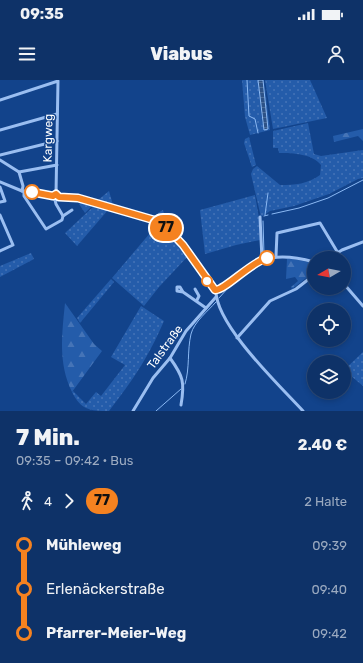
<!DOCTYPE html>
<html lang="de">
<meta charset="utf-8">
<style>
body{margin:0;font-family:Rubik,sans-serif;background:#173a6e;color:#f1f3f6;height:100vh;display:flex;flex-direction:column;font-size:15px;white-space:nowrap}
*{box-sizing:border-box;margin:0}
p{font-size:13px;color:#9baac0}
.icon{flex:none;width:22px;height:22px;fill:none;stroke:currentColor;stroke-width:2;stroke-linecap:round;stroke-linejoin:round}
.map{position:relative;height:331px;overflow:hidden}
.sheet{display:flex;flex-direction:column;background:#0e3268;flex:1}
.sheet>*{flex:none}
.badge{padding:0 8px;border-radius:13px;font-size:14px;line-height:26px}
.needle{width:26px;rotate:260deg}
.controls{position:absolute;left:307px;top:171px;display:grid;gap:8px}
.controls a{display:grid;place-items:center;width:44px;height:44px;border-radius:50%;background:#0e3268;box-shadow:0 2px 6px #0003,0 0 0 1px #2e4d7c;font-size:20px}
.map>.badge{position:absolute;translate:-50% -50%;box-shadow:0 0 0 2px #fff}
.legs{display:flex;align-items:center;gap:6px;height:44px;padding:0 16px;font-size:13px}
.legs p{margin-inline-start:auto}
.overview{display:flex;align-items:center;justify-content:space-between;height:68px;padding:0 16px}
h1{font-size:22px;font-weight:800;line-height:30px}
ul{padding:0 16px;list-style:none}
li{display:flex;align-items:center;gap:14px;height:44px;font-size:15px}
li i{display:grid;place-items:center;width:6px;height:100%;margin:0 5px;background:currentColor}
li i::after{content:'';width:10px;height:10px;margin:-5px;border:3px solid;border-radius:50%;background:#0e3268}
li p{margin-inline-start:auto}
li:first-child i{background:linear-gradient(#0000 50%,currentColor 0)}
li:last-child i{background:linear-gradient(currentColor 50%,#0000 0)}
.status{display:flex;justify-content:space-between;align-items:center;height:28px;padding:0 20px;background:#0e3268;direction:ltr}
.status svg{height:11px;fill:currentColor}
header{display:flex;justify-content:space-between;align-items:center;height:52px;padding:0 16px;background:#0e3268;font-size:18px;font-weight:800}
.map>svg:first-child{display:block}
.grass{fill:url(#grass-dots)}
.forest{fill:url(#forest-firs)}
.water{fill:url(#water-rules);stroke:#8bb9f4}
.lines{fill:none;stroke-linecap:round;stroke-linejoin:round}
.stream{stroke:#8bb9f4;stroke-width:1}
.minor{stroke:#9abef1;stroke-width:3}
.line-1-casing{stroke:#fff;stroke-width:9}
.line-1{stroke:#f58220;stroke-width:6}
.stop-1-dot{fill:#fff;stroke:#f58220;stroke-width:2}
.labels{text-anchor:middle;stroke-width:3;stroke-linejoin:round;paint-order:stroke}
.street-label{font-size:12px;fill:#fff;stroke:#12438b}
</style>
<div class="status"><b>09:35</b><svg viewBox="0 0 49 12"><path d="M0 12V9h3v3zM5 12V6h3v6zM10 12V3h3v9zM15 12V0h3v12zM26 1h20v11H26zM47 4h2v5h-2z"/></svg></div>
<header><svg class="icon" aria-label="menu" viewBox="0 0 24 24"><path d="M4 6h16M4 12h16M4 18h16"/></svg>Viabus<svg class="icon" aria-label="person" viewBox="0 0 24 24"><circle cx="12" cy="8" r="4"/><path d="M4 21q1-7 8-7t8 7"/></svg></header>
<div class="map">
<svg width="363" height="331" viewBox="0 0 363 331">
<defs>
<pattern id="grass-dots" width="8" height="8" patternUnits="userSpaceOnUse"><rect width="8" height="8" fill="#245caa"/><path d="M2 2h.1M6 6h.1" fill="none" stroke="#4574b7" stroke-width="1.8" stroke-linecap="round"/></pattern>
<pattern id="forest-firs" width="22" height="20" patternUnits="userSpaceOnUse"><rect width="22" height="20" fill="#245caa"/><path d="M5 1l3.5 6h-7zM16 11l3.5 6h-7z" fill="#4574b7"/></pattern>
<pattern id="water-rules" width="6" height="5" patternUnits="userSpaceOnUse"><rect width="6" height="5" fill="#2d5287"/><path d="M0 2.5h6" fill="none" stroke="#4c6c99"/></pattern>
</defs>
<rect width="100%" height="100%" fill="#12438b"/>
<!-- grass -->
<g class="grass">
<polygon points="242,0 258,0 262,42 268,49 264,0 270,50 250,55 245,37"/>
<polygon points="265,0 310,0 327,38 273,49"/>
<path d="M 308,43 L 314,74 L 321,76 L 363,70 L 363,98 L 358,99 L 329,114 L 294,126 L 270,131 L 261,137 L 251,94 L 253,89 L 257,86 L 280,105 C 295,105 308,104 320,95 L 321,85 C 312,74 294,73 279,73 L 278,68 L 273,68 L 273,51 Z"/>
<polygon points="249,57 256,85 252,87 244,63 245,59"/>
<polygon points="109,111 113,125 98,120"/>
<polygon points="255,115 259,138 260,160 236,165 205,174 200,130"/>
<polygon points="83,121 93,125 85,133 79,124"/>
<polygon points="95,125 108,130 77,166 65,153"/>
<polygon points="163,130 167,145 153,136 159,138 158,133"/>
<polygon points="159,145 174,158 189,175 159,207 144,226 112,198 156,146"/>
<polygon points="31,173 34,179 0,197 0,186"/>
<polygon points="111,199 114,202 80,243 77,238"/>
<path d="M 141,226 L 164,241 C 148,278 133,300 109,331 C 90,331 81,330 72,312 L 73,311 L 86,324 L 96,312 L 101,316 L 125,285 L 111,277 Z"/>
<polygon points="363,272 363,306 344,290"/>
</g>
<!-- forest -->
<g class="forest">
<polygon points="363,49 363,61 358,56 334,62 333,56"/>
<polygon points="282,177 314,183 314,192 292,209 291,207 298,201 295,197 286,199 287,179"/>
<path d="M 65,223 L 94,264 L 102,271 L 72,312 C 58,283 62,254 65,223 Z"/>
</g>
<!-- water -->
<polygon class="water" points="258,0 263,0 268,49 264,50"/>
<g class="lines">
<!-- stream -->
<g class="stream">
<polyline points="247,0 249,36 255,39 258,53"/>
<polyline points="272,134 299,128 328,118 363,100"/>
<polyline points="265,135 268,113"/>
<polyline points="264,136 268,135"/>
<polyline points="263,141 264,174"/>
<polyline points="242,195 261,183"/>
<polyline points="219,218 237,198"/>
<path d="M 185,304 C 190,288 187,271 191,254 C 194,242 208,231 216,222"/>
<polyline points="156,331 181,309"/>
</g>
<!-- minor -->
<g class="minor">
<polyline points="0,20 58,1 56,114"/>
<polyline points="0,50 57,34"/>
<polyline points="0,75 57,61"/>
<polyline points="0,80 19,92 23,106 22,111"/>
<polyline points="19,92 57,85"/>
<path d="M 0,102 L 22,111 L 53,116 L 55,120 L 59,117 C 79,116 97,123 115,129 C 128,133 142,134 154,140 C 181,154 197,184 213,209 L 216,211"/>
<polyline points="0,107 5,121 0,122"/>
<polyline points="24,111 24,116 46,149 62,140 63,136 56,124 55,120"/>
<polyline points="0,135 13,165 0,171"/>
<polyline points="63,136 72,130"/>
<polyline points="260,137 262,179"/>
<polyline points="276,176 277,153 320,143 338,173"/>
<polyline points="329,178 342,170 363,162"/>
<polyline points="344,204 363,226"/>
<polyline points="195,209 199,216 197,220"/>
<path d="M 216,211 C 216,245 279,305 303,331"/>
<path d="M 216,211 L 221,210 C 254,181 268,169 314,182"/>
<polyline points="183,212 177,211 177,207 180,207 183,212 206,228"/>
<polyline points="237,258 270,221 296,209 314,195"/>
<path d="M 170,278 C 183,296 185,302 181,325"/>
<polyline points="133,331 153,298 170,278 186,251 216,217"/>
</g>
</g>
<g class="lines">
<!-- line-1 casing -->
<g class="line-1-casing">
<path id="line-1" d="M 32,112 L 53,116 L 56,114 L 59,117 L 78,118 L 154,140 L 167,148 L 183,165 L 215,210 C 224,211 251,182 267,178"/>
</g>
<!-- line-1 -->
<use href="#line-1" class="line-1"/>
</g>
<!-- markers -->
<g class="stop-1-dot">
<circle cx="32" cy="112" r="7"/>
<circle cx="267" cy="178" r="7"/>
<circle cx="207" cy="201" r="5"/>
</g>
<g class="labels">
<!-- street labels -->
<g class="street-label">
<text transform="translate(48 58) rotate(-89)" y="4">Kargweg</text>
<text transform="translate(165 267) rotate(-54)" y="4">Talstraße</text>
</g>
</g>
</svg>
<div class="controls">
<a><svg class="needle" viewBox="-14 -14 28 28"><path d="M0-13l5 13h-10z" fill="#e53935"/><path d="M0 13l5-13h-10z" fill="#9baac0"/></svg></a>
<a><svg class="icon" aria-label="locate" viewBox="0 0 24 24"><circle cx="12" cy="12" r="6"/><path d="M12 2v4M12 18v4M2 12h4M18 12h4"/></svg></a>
<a><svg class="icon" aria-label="layers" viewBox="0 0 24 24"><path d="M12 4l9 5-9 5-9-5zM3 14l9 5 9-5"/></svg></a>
</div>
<b class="badge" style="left:166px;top:148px;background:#f58220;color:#111">77</b>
</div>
<section class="sheet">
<div class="overview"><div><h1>7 Min.</h1><p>09:35 – 09:42 · Bus</p></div><b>2.40 €</b></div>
<div class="legs"><svg class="icon" aria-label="walk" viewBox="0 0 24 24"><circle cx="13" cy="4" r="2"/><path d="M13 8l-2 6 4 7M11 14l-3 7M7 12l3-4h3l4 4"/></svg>4<svg class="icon" aria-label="forward" viewBox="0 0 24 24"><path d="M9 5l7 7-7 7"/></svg><b class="badge" style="background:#f58220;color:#111">77</b><p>2 Halte</p></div>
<ul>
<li><i style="color:#f58220"></i><b>Mühleweg</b><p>09:39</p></li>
<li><i style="color:#f58220"></i><span>Erlenäckerstraße</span><p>09:40</p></li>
<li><i style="color:#f58220"></i><b>Pfarrer-Meier-Weg</b><p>09:42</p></li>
</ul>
</section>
